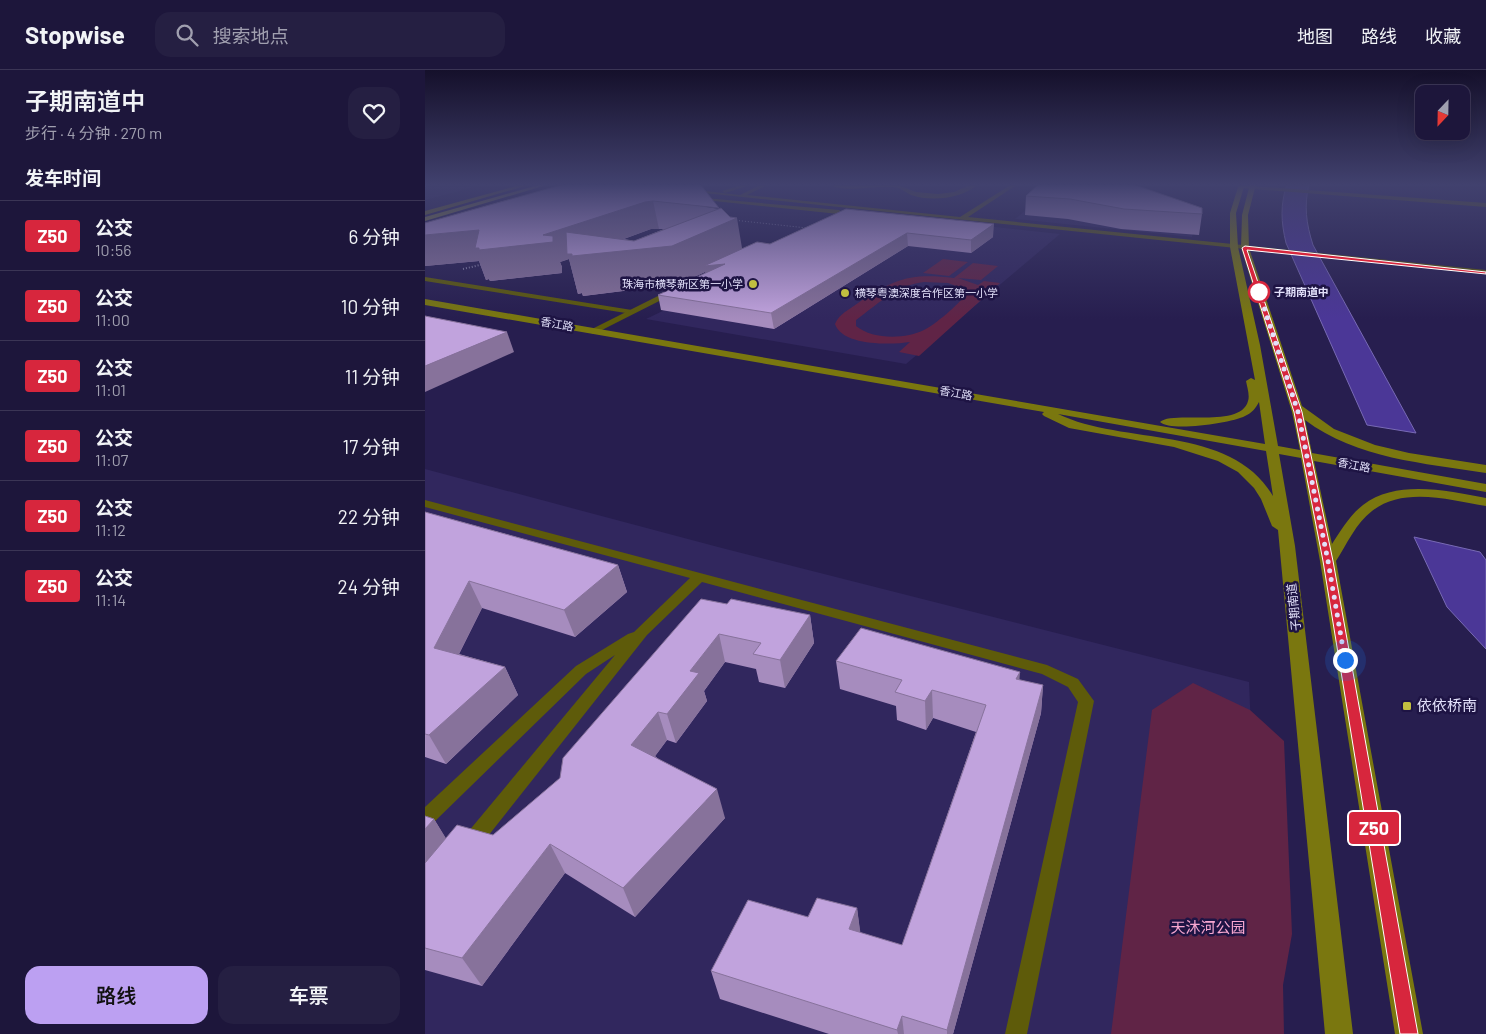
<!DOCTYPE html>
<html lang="zh">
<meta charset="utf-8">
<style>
body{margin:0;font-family:Barlow,"Noto Sans SC",sans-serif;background:#251f42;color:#f1f3f6;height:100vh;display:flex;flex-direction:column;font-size:19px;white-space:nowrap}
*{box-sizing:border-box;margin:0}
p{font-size:16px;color:#a09faf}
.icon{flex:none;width:28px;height:28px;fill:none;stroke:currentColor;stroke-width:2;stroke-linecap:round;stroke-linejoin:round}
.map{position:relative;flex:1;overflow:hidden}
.panel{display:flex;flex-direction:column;background:#1d163b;width:425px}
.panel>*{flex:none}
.badge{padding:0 10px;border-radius:4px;font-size:18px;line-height:32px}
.needle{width:32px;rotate:202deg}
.fabs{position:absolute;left:990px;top:15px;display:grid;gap:10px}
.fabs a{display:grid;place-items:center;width:55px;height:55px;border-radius:10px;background:#1d163b;box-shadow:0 5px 20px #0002,0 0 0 1px #3b3555;font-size:25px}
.you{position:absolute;width:25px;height:25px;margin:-12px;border:4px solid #fff;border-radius:50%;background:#1a73e8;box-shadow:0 0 0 8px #1a73e833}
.map>.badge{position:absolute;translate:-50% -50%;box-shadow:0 0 0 2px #fff}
h2{padding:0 25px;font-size:19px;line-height:45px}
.round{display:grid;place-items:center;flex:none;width:52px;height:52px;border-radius:15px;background:#251f42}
.head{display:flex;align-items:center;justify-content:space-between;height:85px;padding:0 25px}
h1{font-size:24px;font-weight:600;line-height:38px}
.primary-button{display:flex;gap:10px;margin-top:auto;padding:10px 25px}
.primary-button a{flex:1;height:58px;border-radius:15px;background:#bca0f2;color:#111;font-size:20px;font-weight:600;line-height:58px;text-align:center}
.primary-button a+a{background:#251f42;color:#f1f3f6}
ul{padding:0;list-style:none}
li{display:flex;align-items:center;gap:15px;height:70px;padding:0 25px;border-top:1px solid #3b3555}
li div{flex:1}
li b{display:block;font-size:19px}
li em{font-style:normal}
li .badge{min-width:55px;font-weight:700;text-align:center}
header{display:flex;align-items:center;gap:30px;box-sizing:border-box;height:70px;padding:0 25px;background:#1d163b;border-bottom:1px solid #3b3555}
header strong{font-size:24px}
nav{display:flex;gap:28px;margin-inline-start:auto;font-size:18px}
.search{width:350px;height:45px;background:#251f42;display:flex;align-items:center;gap:12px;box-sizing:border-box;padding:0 18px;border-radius:15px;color:#a09faf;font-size:19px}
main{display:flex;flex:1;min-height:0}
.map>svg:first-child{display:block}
.built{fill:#31275e}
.green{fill:#602446;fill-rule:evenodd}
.water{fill:#4b3797;stroke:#786ab5}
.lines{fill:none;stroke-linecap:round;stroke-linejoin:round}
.path-far1{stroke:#8983a8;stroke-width:1;stroke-dasharray:1 2;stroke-linecap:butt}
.path{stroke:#8983a8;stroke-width:2;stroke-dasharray:1 2;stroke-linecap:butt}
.lane{fill:#5e5b0a;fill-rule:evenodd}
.street{fill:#5e5b0a;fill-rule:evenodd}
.secondary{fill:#7a770f;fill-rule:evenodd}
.primary{fill:#8d8b36;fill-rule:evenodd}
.wall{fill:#a68cbe;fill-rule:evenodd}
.shaded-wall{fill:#87729b}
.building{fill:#c1a3dd;stroke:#87729b}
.line{fill:#d7263d;stroke:#fff}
.walk{stroke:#e2e0fa;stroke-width:5;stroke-dasharray:0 9}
.poi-dot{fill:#c1be40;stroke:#1e1444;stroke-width:2}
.stop-dot{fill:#fff;stroke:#d7263d;stroke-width:2.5}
.labels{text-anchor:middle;stroke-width:5;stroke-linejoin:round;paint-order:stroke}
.far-poi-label{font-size:11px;fill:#e2e0fa;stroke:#1e1444;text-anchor:end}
.far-stop-label{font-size:11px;font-weight:bold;fill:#e2e0fa;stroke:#1e1444;text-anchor:start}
.far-street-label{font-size:11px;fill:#e2e0fa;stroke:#1e1444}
.street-label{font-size:12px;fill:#e2e0fa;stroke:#1e1444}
.near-poi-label{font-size:15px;fill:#e2e0fa;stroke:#1e1444;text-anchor:start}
.near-park-label{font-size:15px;fill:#f9a8d1;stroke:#1e1444}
</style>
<header>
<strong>Stopwise</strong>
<div class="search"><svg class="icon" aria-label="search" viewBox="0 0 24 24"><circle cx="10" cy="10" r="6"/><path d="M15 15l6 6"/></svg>搜索地点</div>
<nav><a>地图</a><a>路线</a><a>收藏</a></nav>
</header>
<main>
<section class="panel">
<div class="head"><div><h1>子期南道中</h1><p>步行 · 4 分钟 · 270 m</p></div><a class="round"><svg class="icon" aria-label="heart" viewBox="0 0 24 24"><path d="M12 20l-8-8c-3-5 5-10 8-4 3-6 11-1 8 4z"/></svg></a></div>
<h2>发车时间</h2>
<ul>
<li><span class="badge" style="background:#d7263d;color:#fff">Z50</span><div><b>公交</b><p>10:56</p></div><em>6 分钟</em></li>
<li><span class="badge" style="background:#d7263d;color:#fff">Z50</span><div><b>公交</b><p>11:00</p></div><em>10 分钟</em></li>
<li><span class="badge" style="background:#d7263d;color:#fff">Z50</span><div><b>公交</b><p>11:01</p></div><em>11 分钟</em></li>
<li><span class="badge" style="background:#d7263d;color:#fff">Z50</span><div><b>公交</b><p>11:07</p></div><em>17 分钟</em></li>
<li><span class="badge" style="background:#d7263d;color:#fff">Z50</span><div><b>公交</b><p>11:12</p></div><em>22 分钟</em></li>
<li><span class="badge" style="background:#d7263d;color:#fff">Z50</span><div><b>公交</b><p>11:14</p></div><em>24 分钟</em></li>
</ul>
<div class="primary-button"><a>路线</a><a>车票</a></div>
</section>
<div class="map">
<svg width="1061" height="964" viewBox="0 0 1061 964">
<rect width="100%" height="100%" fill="#271e4f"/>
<!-- built -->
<g class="built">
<polygon points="0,114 61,114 0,130"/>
<polygon points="611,132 773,143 767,167 590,149"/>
<polygon points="441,143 635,164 481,294 221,249"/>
<polygon points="0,399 293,477 824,612 839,964 0,964"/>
</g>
<!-- green -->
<g class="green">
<polygon points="518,189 543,192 524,206 498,203"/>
<path d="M 548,193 L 573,196 L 556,210 L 533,208 L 553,215 L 559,211 L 575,213 L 494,286 L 474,282 L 485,272 C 466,275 417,276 410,254 C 414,244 425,239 433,233 C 469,209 485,203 529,208 ZM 499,212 L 523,213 L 539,219 L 541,224 C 533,235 511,254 499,260 C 481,269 448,270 431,256 L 431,250 L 435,247 C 455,232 473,215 499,212 Z"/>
<polygon points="768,613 825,640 859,671 867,864 858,915 859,964 686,964 727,640"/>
</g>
<!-- water -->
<g class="water">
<path d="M 862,114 L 884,114 C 879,136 881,153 888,175 L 991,363 L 942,355 L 861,173 C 856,152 855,135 862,114 Z"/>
<polygon points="989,467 1055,482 1061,490 1061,579 1022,537"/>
</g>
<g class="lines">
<!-- path-far1 -->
<g class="path-far1">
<polyline points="0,117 3,114"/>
<polyline points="308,150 382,158"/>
</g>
<!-- path -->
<polyline class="path" points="38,199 59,194"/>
<!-- lane -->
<g class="lane">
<polygon points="268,127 414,140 417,142 414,144 270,129"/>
<polygon points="0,207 207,240 211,242 207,244 0,211"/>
<polygon points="0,430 622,595 653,609 669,631 602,964 580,964 653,632 643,617 617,604 277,512 222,565 52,780 45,782 38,780 36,774 38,768 190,585 161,604 6,755 0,757 0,737 151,596 203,564 209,562 265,508 0,437"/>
</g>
<!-- street -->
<g class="street">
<polygon points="320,114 328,114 300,123 297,121"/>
<polygon points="337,114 344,114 322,125 535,147 587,114 593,114 543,147 1061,200 1061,204 260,121 263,119 315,125"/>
<path d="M 402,114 L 470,114 L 491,122 L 513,124 L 529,122 L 547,114 L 553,114 C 537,129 506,132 486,125 C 480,122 475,117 468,117 C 447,115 422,124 402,114 Z"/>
<polygon points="814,115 1061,133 1061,137 816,118"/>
<polygon points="249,218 256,220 171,263 168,264 163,261"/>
</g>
<!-- secondary -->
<g class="secondary">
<polygon points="99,114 107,114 0,145 0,141"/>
<path d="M 825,114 L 831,114 L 823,145 L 824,178 L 877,336 L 909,359 L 950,375 L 984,383 L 1061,395 L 1061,403 C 999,393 932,389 880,350 L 887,383 L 1061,414 L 1061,422 L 889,391 L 907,474 C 916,460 925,445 938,435 C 972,409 1023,421 1061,428 L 1061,436 C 1026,430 978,416 947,441 C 931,453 922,474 911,491 L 998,964 L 970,964 L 895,491 L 876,388 L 854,384 L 870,476 L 928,964 L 900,964 L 853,460 L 847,456 L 836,429 L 829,418 L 813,402 L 793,391 L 749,377 L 644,358 L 619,346 L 617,344 L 619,342 L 0,235 L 0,229 L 840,374 L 834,332 C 830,339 827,343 820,346 C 807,353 745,362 735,352 C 747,340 816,359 823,331 C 825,325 822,317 821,311 L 826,308 L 830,310 L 805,177 L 805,143 L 813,117 L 816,115 L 819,117 L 811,143 L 813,177 L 835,275 L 853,376 L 875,380 L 867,342 L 816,178 L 817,145 ZM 633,344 L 841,381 L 848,426 C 806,354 699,376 633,344 Z"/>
</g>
<!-- primary -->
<polygon class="primary" points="117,114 125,114 0,151 0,147"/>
</g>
<!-- wall -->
<g class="wall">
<path d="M 140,114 L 294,139 L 317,179 L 345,174 L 421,139 L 568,167 L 546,183 L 483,176 L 349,259 L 236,240 L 233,225 L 281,203 L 280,202 L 254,214 L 158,226 L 157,223 L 153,224 L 144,189 L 135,192 L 137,197 L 137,203 L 65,211 L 64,209 L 61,210 L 54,191 L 0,196 L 0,153 ZM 226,159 L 239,159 L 209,171 L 199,169 Z"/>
<polygon points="614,114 777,144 774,165 696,159 643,149 600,145 601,126"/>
<polygon points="0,442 193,495 202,522 150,567 57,538 34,584 80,597 93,625 21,694 0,687"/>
<polygon points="302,534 385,545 389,573 360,618 334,612 331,599 300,592 279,621 282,631 251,673 242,670 230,686 300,748 210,847 140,803 57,916 0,900 0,746 9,749 21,769 68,765 135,708"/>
<polygon points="411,591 594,610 618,615 616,643 528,964 404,964 295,929 286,901 383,847 432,838 435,863 477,875 551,662 508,648 501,660 472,650 471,636 415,619"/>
</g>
<!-- shaded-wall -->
<g class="shaded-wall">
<polygon points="228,131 234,159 226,159 154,185 312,148 318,184 300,194 282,211 280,202 254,214 158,226 157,223 153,224 144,189 135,192 137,197 137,203 65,211 64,209 61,210 54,191 0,196 0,165 54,160 118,165 220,132"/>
<polygon points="569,154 568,167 546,183 546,170"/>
<polygon points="482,163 483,176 349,259 346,243"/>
<polygon points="82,262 89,282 0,322 0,296"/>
<polygon points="193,495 202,522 150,567 139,540"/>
<polygon points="44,511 57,538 23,606 9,578"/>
<polygon points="385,545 389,573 360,618 355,590"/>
<polygon points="294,564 300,592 279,621 282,631 251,673 242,644 265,601"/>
<polygon points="80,597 93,625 21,694 4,665"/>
<polygon points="595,602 593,630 591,609"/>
<polygon points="618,615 616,643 528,964 522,964 522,960"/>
<polygon points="507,620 508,648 501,660 500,631"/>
<polygon points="233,642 242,670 217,704 206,675"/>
<polygon points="292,719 300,748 210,847 198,818"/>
<polygon points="9,749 27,778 0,811 0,759"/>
<polygon points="125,774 140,803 57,916 37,888"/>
<polygon points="432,838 436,867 424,859"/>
<polygon points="477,946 479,964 473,964 472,960"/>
</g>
<!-- building -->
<g class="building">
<polygon points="140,114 275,114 294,138 228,131 220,132 118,165 128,166 128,172 54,180 54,178 50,178 54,160 0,165 0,153"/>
<polygon points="614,114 707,114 777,138 777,144 699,139 645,129 601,126"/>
<polygon points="296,138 305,147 312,148 247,176 147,186 147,184 142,184 141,162 209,171"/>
<polygon points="421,139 569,154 546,170 482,163 346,243 233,225 300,194 279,196 332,172 345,174"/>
<polygon points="0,246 82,262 0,296"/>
<polygon points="0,442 193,495 139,540 44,511 9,578 80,597 4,665 0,664"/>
<polygon points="276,529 302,534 306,529 385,545 355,590 328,584 336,573 294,564 265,601 274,603 242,644 233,642 206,675 292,719 198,818 125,774 37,888 0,878 0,793 32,755 68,765 135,708 138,688"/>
<polygon points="436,558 595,602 591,609 618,615 522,960 477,946 472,960 286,901 323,830 383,847 392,828 432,838 424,859 477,875 561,635 507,620 500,631 470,622 477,610 411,591"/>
<polygon points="0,746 9,749 0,759"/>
</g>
<!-- sky -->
<linearGradient id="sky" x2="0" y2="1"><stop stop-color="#15102b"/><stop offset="0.46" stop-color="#41416e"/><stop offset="1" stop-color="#41416e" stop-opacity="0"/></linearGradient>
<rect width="1061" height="249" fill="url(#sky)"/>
<!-- line -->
<polygon class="line" points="820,176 1061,202 1061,204 822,180 877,342 908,491 993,964 975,964 898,491 869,342 817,178"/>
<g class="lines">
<!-- walk -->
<polyline class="walk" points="834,222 873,342 903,491 920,590"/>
</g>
<!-- markers -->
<g class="poi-dot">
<circle cx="328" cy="214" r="5"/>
<circle cx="420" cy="223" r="5"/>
<rect x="977" y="631" width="10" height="10" rx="2.5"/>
</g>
<circle class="stop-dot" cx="834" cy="222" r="10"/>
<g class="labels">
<!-- far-poi labels -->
<g class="far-poi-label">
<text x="318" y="218">珠海市横琴新区第一小学</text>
<text x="430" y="227" text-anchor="start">横琴粤澳深度合作区第一小学</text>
</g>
<!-- far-stop labels -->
<g class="far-stop-label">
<text x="849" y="226">子期南道中</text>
</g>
<!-- far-street labels -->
<g class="far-street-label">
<text transform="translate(132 254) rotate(10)" y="4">香江路</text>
<text transform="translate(531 323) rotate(10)" y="4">香江路</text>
<text transform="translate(929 395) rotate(11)" y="4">香江路</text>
</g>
<!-- street labels -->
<g class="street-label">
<text transform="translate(869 537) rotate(-96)" y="4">子期南道</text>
</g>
<!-- near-poi labels -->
<g class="near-poi-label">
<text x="992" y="641">依依桥南</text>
</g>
<!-- near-park labels -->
<g class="near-park-label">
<text x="783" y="863">天沐河公园</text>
</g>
</g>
</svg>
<div class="fabs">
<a><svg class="needle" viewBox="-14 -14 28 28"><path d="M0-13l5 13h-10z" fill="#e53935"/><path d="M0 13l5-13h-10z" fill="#a09faf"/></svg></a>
</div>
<div class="you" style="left:920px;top:590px"></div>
<b class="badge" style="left:949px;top:758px;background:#d7263d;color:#fff">Z50</b>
</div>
</main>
